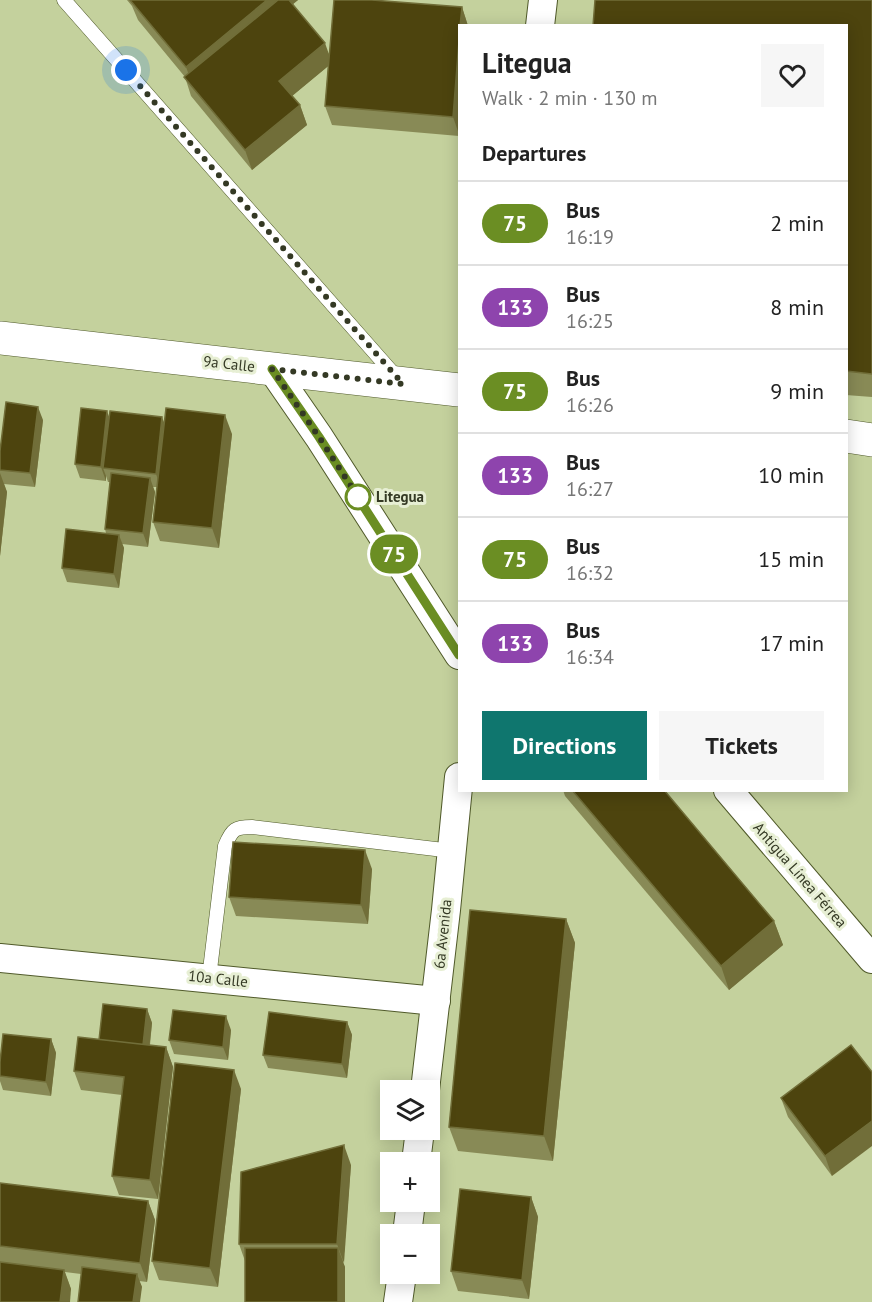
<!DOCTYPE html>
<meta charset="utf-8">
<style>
body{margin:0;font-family:"PT Sans",sans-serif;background:#f6f6f6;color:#222;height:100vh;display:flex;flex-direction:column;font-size:22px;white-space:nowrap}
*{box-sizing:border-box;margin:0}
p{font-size:20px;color:#767676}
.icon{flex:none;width:33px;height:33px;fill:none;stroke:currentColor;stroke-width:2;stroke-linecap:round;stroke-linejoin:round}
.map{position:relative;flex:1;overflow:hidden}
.drawer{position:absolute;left:458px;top:24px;width:390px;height:768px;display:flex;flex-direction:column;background:#fff;border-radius:0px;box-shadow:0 3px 15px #0003}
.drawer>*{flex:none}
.badge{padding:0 12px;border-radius:20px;font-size:21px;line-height:39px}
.controls{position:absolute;left:380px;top:1080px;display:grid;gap:12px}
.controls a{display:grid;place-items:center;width:60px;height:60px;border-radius:0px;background:#fff;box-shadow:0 3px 15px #0003;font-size:30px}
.you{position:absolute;width:30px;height:30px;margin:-15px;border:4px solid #fff;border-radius:50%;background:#1a73e8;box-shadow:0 0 0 9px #1a73e833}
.map>.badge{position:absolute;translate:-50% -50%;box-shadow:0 0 0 3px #fff}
h2{padding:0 24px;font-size:22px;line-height:54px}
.round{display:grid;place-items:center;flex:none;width:63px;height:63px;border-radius:0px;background:#f6f6f6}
.summary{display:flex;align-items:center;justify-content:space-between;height:102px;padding:0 24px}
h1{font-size:28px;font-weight:600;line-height:45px}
.cta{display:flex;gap:12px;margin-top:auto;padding:12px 24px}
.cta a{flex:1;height:69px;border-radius:0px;background:#0f766e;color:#fff;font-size:24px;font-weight:600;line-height:69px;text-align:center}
.cta a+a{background:#f6f6f6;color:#222}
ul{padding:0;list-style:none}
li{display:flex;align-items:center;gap:18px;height:84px;padding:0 24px;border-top:2px solid #e0e0e0}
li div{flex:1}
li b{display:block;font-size:22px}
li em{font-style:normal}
li .badge{min-width:66px;font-weight:700;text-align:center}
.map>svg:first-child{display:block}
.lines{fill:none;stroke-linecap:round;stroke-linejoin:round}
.lane-casing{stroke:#505a2a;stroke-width:15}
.street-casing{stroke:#505a2a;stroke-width:30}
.secondary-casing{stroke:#505a2a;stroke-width:34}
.lane{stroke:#fff;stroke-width:14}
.street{stroke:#fff;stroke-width:28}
.secondary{stroke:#fff;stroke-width:33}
.wall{fill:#888a56}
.shaded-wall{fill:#716e39}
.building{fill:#4d440e;stroke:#716e39;stroke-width:1.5}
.line-casing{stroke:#fff;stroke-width:14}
.line{stroke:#6b8e23;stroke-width:9}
.walk{stroke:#343924;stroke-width:6;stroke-dasharray:0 10.8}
.stop-dot{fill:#fff;stroke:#6b8e23;stroke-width:3}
.labels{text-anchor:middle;stroke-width:6;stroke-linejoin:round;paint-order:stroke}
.street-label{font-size:15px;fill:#343924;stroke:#e7efd4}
.stop-label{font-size:15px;font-weight:bold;fill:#343924;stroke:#e7efd4;text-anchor:start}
</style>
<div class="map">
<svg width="872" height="1302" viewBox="0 0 872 1302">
<rect width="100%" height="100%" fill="#c4d19d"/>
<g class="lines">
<!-- lane casing -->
<g class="lane-casing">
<g id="lane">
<polyline points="64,0 398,379"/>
<path d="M 209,978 L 225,846 C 232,829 235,827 252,827 L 452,851"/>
</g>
</g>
<!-- street casing -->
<g class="street-casing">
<g id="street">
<polyline points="540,26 543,0"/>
<polyline points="272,369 319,437 459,655"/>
<polyline points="728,790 872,959"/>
<polyline points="0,958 436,1001"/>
<polyline points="425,1090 446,910 459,777"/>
<polyline points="416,1162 420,1130"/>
<polyline points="407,1234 411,1202"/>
<polyline points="398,1302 402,1274"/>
</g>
</g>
<!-- secondary casing -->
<g class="secondary-casing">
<g id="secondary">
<polyline points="0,338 459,390"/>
<polyline points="846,436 872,440"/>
</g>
</g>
<!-- lane -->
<use href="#lane" class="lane"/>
<!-- street -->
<use href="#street" class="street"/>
<!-- secondary -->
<use href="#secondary" class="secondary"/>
</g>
<!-- wall -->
<g class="wall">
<polygon points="127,0 298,0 293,4 329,54 462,7 468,26 459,26 459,136 332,125 325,106 328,66 292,96 300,105 307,125 252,170 191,96 185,77 138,20 132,6"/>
<polygon points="872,0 872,397 846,395 846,26"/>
<polygon points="109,417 165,423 232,434 219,548 160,541 153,522 157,487 153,487 155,492 148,547 122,544 124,548 119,588 67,582 62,568 106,533 105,529 110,482 108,482 106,476 106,481 80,478 75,464"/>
<polygon points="43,420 35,487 4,484 7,492 0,556 0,451"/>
<polygon points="563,790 664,790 774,921 783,945 729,990 565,796"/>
<polygon points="372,869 368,924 236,916 229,897"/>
<polygon points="566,919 575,943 553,1161 458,1151 449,1127"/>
<polygon points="147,1009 152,1023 150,1045 166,1047 173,1067 158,1199 119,1195 112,1176 122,1095 81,1090 74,1071 99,1040"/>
<polygon points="347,1022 352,1035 347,1078 268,1068 263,1055"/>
<polygon points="231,1030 228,1060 174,1054 169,1040"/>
<polygon points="51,1039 56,1053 51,1096 3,1090 0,1081 0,1062"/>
<polygon points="851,1045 832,1176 788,1117 781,1098"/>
<polygon points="241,1089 218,1287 159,1280 152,1261"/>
<polygon points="351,1165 343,1263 345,1267 245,1261 239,1244"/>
<polygon points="0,1183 148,1201 155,1220 147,1282 139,1281 142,1287 81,1274 65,1272 71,1289 0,1302"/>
<polygon points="531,1197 538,1217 529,1299 458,1291 451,1271"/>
</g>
<!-- shaded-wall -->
<g class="shaded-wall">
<polygon points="267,0 298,0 193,86 186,67"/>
<polygon points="462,7 468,26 460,26"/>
<polygon points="459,41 459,134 453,117"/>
<polygon points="325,43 332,63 286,101 279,81"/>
<polygon points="300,105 307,125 252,170 245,150"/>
<polygon points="38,407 43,420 35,487 30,473"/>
<polygon points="107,411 112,425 103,468 106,476 106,481 101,467"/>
<polygon points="225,415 232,434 219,548 212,528"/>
<polygon points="162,417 167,430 161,488 156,474"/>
<polygon points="0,473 7,492 0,556"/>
<polygon points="150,478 155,492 148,547 143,533"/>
<polygon points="119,535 124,548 119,588 114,574"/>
<polygon points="365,850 372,869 368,924 361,905"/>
<polygon points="566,919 575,943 553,1161 544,1136"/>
<polygon points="774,921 783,945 729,990 721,966"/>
<polygon points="147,1009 152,1023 148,1059 143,1045"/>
<polygon points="226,1016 231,1030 228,1060 223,1047"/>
<polygon points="347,1022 352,1035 347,1078 342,1064"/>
<polygon points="51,1039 56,1053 51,1096 46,1082"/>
<polygon points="166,1047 173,1067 158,1199 150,1180"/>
<polygon points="234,1070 241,1089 218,1287 210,1268"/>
<polygon points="872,1121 872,1146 832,1176 825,1156"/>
<polygon points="344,1145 351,1165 344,1263 337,1244"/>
<polygon points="531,1197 538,1217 529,1299 522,1280"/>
<polygon points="148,1201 155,1220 147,1282 140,1263"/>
<polygon points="338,1248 345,1267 345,1302 338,1302"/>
<polygon points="64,1270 71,1289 70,1302 60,1302"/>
<polygon points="137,1274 142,1287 140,1302 133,1302"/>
</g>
<!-- building -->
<g class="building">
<polygon points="130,0 267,0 186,67"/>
<polygon points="278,0 289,0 325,43 279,81 300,105 245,150 184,77"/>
<polygon points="334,0 372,0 462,7 460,26 459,26 459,41 453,117 325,106"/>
<polygon points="595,0 872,0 872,374 846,371 846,26 593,26"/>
<polygon points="6,402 38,407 30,473 0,470 0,451"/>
<polygon points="81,408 107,411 101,467 75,464"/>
<polygon points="166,408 225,415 212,528 153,522"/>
<polygon points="110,411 162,417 156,474 103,468"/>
<polygon points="111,473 150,478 143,533 105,529"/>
<polygon points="66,529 119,535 114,574 62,568"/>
<polygon points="572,790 664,790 774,921 721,966"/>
<polygon points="233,842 365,850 361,905 229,897"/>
<polygon points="470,910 566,919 544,1136 449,1127"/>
<polygon points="103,1004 147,1009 143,1045 99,1040"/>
<polygon points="173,1010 226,1016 223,1047 169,1040"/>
<polygon points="269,1012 347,1022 342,1064 263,1055"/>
<polygon points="3,1034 51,1039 46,1082 0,1076 0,1062"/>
<polygon points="78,1037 166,1047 150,1180 112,1176 124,1077 74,1071"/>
<polygon points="851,1045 872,1072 872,1121 825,1156 781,1098"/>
<polygon points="175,1063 234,1070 210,1268 152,1261"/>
<polygon points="344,1145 337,1244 239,1244 241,1172"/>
<polygon points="0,1183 148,1201 140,1263 0,1246"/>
<polygon points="460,1189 531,1197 522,1280 451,1271"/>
<rect x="245" y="1248" width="93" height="54"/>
<polygon points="0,1262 64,1270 60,1302 0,1302"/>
<polygon points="82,1267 137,1274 133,1302 78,1302"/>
</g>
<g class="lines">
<!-- line casing -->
<g class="line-casing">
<polyline id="line" points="272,369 319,437 459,655"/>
</g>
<!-- line -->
<use href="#line" class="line"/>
<!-- walk -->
<polyline class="walk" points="126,70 403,384 272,369 319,437 358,497"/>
</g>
<!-- markers -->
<circle class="stop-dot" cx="358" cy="497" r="12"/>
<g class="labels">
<!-- street labels -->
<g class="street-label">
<text transform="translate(229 364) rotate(6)" y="5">9a Calle</text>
<text transform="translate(800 875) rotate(49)" y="5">Antigua Línea Férrea</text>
<text transform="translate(443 934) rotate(-84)" y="5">6a Avenida</text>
<text transform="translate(218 979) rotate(6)" y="5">10a Calle</text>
</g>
<!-- stop labels -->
<g class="stop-label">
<text x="376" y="502">Litegua</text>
</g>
</g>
</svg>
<div class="controls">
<a><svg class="icon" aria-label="layers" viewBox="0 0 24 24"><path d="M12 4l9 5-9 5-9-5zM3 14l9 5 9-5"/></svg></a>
<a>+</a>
<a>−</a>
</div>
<div class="you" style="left:126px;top:70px"></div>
<b class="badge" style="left:394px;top:554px;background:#6b8e23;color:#fff">75</b>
<section class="drawer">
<div class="summary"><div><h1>Litegua</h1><p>Walk · 2 min · 130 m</p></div><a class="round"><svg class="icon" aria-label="heart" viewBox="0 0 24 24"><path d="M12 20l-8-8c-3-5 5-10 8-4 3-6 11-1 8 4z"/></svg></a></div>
<h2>Departures</h2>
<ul>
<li><span class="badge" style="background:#6b8e23;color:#fff">75</span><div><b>Bus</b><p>16:19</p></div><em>2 min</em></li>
<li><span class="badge" style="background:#8e44ad;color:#fff">133</span><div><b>Bus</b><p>16:25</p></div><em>8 min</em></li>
<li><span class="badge" style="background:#6b8e23;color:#fff">75</span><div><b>Bus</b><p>16:26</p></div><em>9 min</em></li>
<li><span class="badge" style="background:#8e44ad;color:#fff">133</span><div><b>Bus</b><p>16:27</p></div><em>10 min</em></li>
<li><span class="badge" style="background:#6b8e23;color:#fff">75</span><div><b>Bus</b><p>16:32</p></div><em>15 min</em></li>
<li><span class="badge" style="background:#8e44ad;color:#fff">133</span><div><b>Bus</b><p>16:34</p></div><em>17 min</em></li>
</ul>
<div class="cta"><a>Directions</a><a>Tickets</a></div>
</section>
</div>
